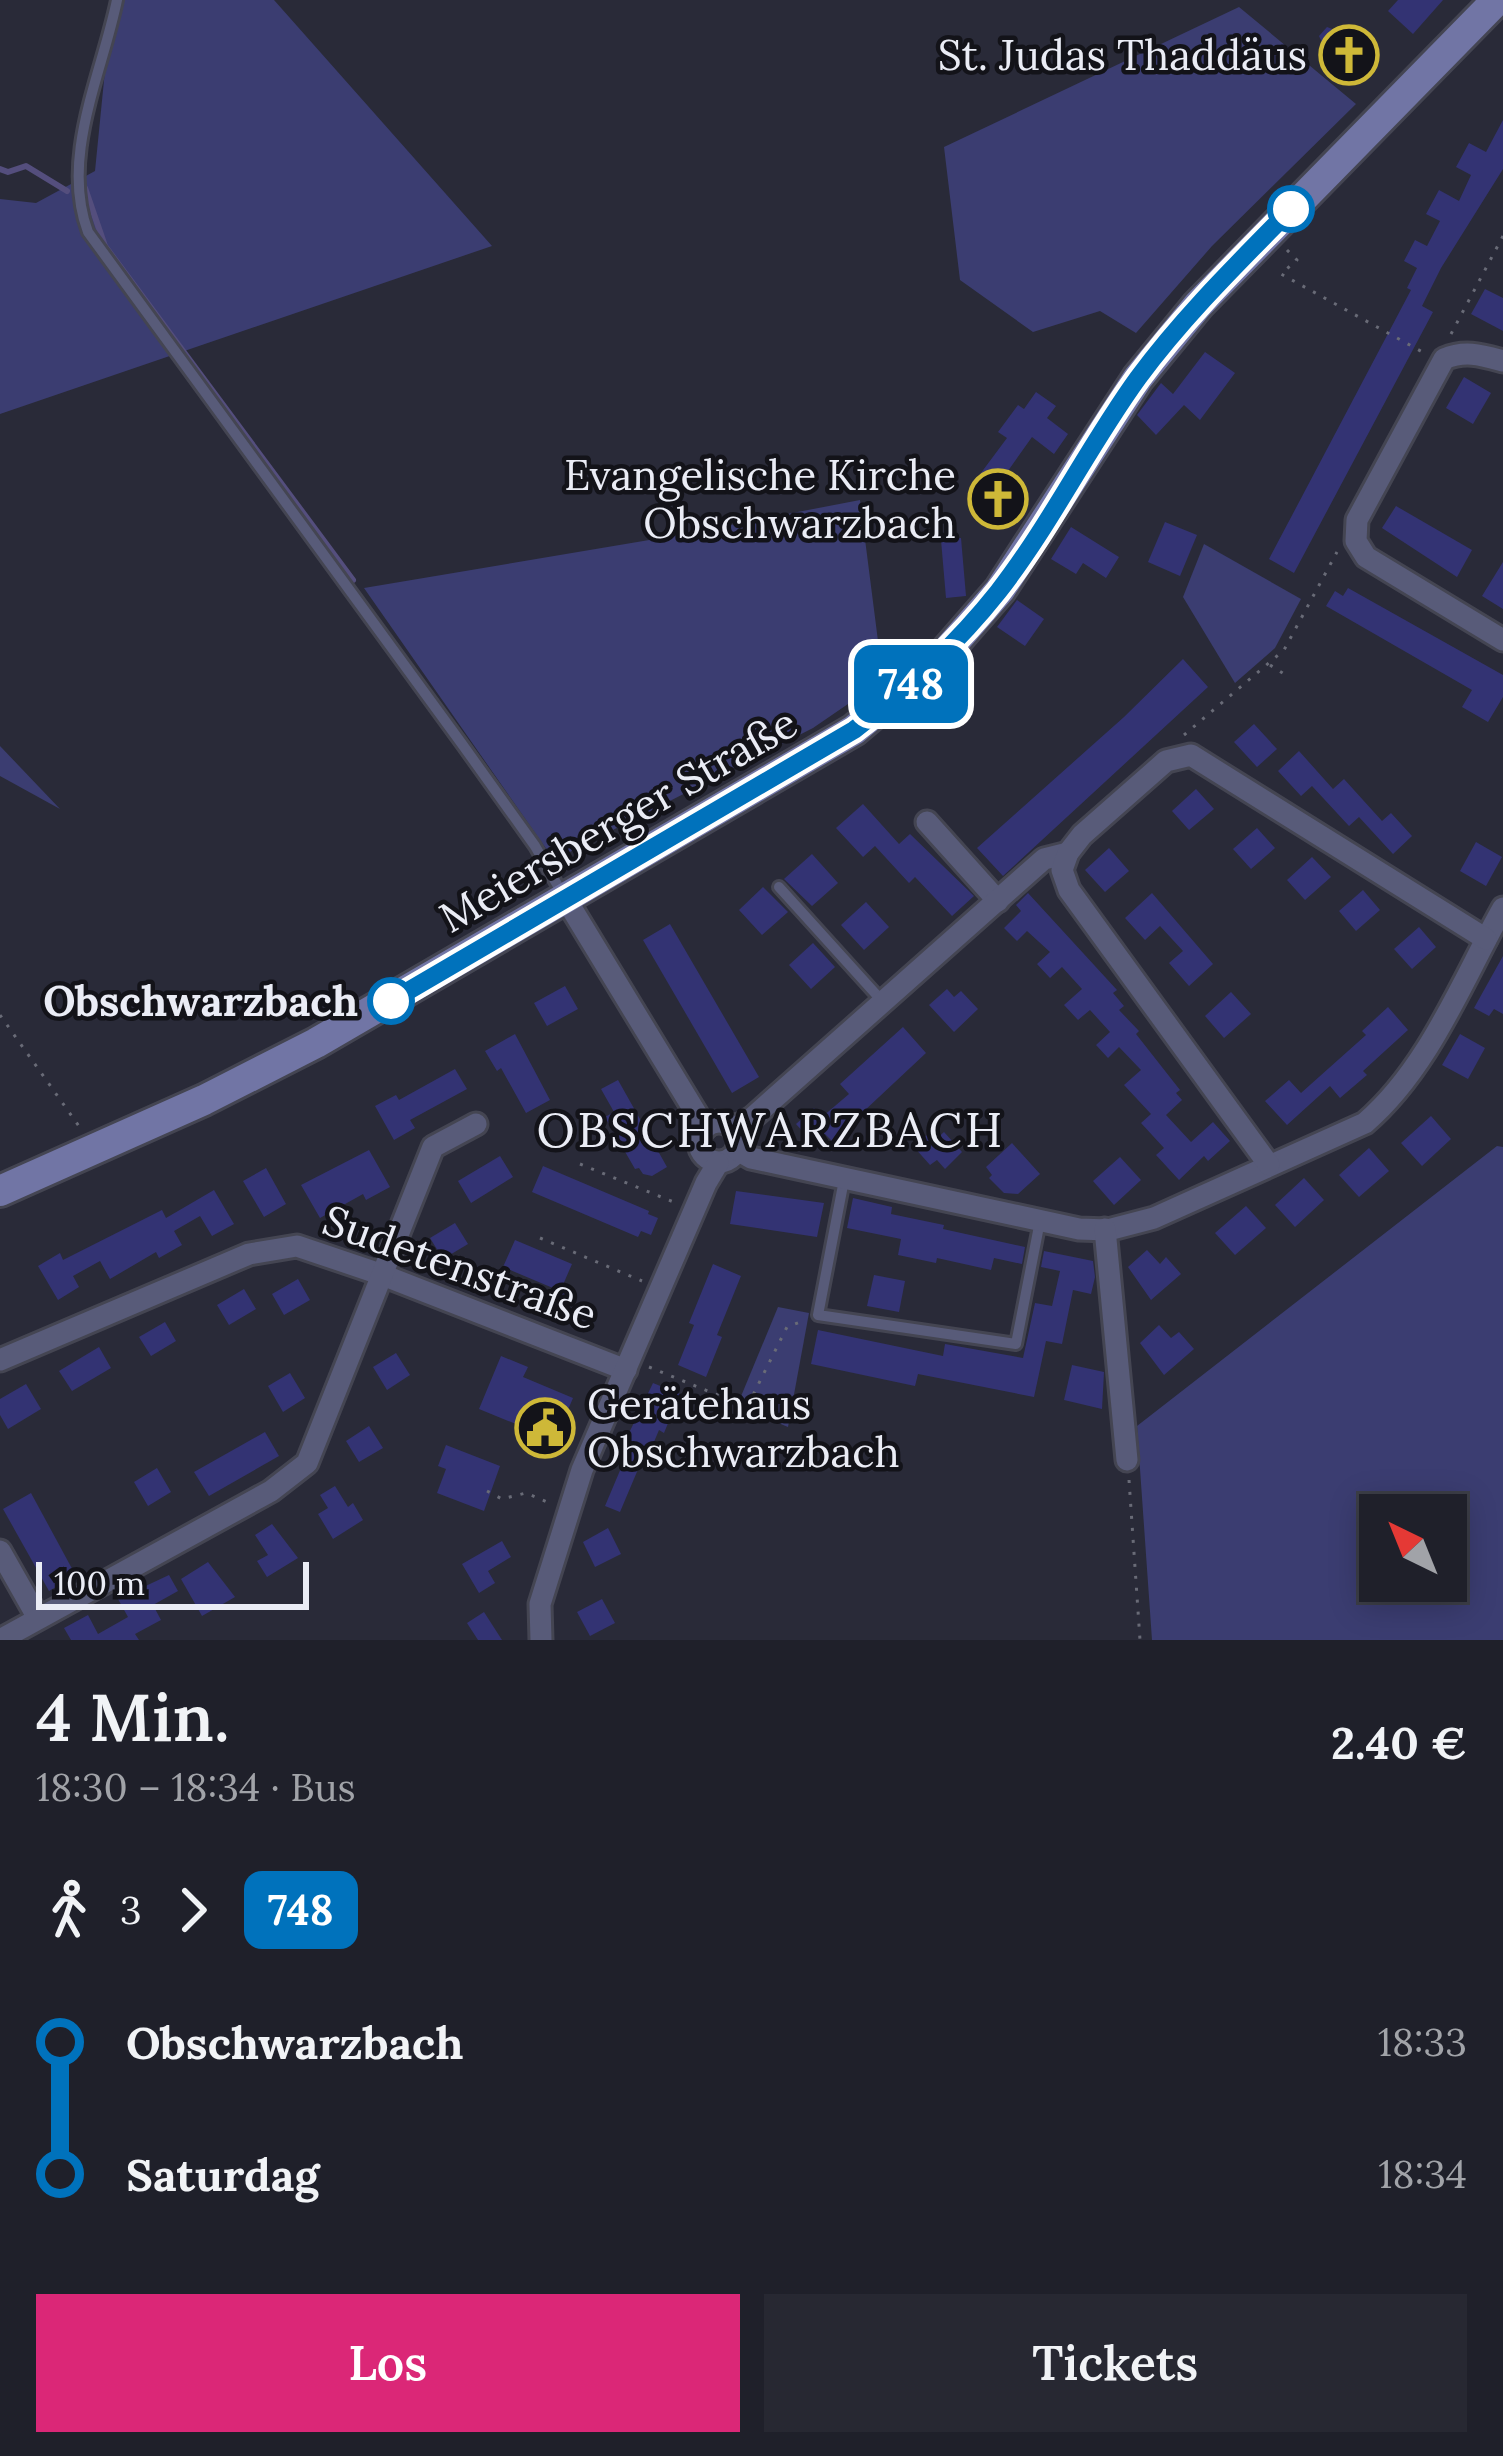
<!DOCTYPE html>
<html lang="de">
<meta charset="utf-8">
<style>
body{margin:0;font-family:Lora,serif;background:#272832;color:#f1f3f6;height:100vh;display:flex;flex-direction:column;font-size:45px;white-space:nowrap}
*{box-sizing:border-box;margin:0}
p{font-size:39px;color:#a1a3a8}
.icon{flex:none;width:66px;height:66px;fill:none;stroke:currentColor;stroke-width:2;stroke-linecap:round;stroke-linejoin:round}
.map{position:relative;height:1640px;overflow:hidden}
.side{display:flex;flex-direction:column;background:#1f202a;flex:1}
.side>*{flex:none}
.badge{padding:0 24px;border-radius:18px;font-size:42px;line-height:78px}
.needle{width:78px;rotate:317deg}
.buttons{position:absolute;left:1359px;top:1494px;display:grid;gap:24px}
.buttons a{display:grid;place-items:center;width:108px;height:108px;border-radius:0px;background:#1f202a;box-shadow:0 6px 30px #0003,0 0 0 3px #3c3e47;font-size:60px}
.scale{position:absolute;left:36px;bottom:30px;width:273px;box-sizing:border-box;padding-left:12px;border:6px solid #eaecf5;border-top:0;font-size:33px;line-height:42px;white-space:nowrap;color:#eaecf5;-webkit-text-stroke:9px #131319;paint-order:stroke}
.map>.badge{position:absolute;translate:-50% -50%;box-shadow:0 0 0 6px #fff}
.legs{display:flex;align-items:center;gap:18px;height:132px;padding:0 36px;font-size:39px}
.legs p{margin-inline-start:auto}
.summary{display:flex;align-items:center;justify-content:space-between;height:204px;padding:0 36px}
h1{font-size:66px;font-weight:600;line-height:90px}
.cta{display:flex;gap:24px;margin-top:auto;padding:24px 36px}
.cta a{flex:1;height:138px;border-radius:0px;background:#db2777;color:#fff;font-size:48px;font-weight:600;line-height:138px;text-align:center}
.cta a+a{background:#272832;color:#f1f3f6}
ul{padding:0 36px;list-style:none}
li{display:flex;align-items:center;gap:42px;height:132px;font-size:45px}
li i{display:grid;place-items:center;width:18px;height:100%;margin:0 15px;background:currentColor}
li i::after{content:'';width:30px;height:30px;margin:-15px;border:9px solid;border-radius:50%;background:#1f202a}
li p{margin-inline-start:auto}
li:first-child i{background:linear-gradient(#0000 50%,currentColor 0)}
li:last-child i{background:linear-gradient(currentColor 50%,#0000 0)}
.map>svg:first-child{display:block}
.green{fill:#3b3d71;fill-rule:evenodd}
.lines{fill:none;stroke-linecap:round;stroke-linejoin:round}
.stream{stroke:#544e7d;stroke-width:6}
.building{fill:#333373}
.service-casing{stroke:#444552;stroke-width:16}
.minor-casing{stroke:#444552;stroke-width:27}
.secondary-casing{stroke:#444552;stroke-width:36}
.path{stroke:#696b77;stroke-width:3;stroke-dasharray:3 9;stroke-linecap:butt}
.service{stroke:#585b79;stroke-width:10}
.minor{stroke:#585b79;stroke-width:21}
.secondary{stroke:#7175a5;stroke-width:30}
.line-1-casing{stroke:#fff;stroke-width:27}
.line-1{stroke:#0072bc;stroke-width:18}
.stop-1-dot{fill:#fff;stroke:#0072bc;stroke-width:6}
.labels{text-anchor:middle;stroke-width:9;stroke-linejoin:round;paint-order:stroke}
.poi-label{font-size:42px;fill:#eaecf5;stroke:#131319;text-anchor:end}
.street-label{font-size:42px;fill:#eaecf5;stroke:#131319}
.stop-label{font-size:42px;font-weight:bold;fill:#eaecf5;stroke:#131319;text-anchor:end}
.quarter-label{font-size:48px;letter-spacing:3px;fill:#eaecf5;stroke:#131319}
</style>
<div class="map">
<svg width="1503" height="1640" viewBox="0 0 1503 1640">
<rect width="100%" height="100%" fill="#292a38"/>
<!-- green -->
<g class="green">
<polygon points="112,0 274,0 492,246 0,414 0,199 36,203 95,171"/>
<polygon points="1239,7 1356,104 1212,246 1136,333 1100,311 1033,332 960,280 944,147"/>
<polygon points="860,500 883,680 813,728 554,860 364,588 673,536"/>
<polygon points="1204,544 1301,599 1275,648 1235,683 1183,597"/>
<polygon points="0,746 60,809 0,776"/>
<path d="M 1497,1146 L 1503,1147 L 1503,1640 L 1152,1640 L 1137,1426 ZM 1380,1515 L 1446,1515 L 1446,1581 L 1380,1581 Z"/>
<polygon points="778,1307 809,1313 788,1427 737,1406"/>
</g>
<g class="lines">
<!-- stream -->
<g class="stream">
<polyline points="0,169 8,172 26,166 67,191"/>
<polyline points="85,188 105,246 353,580"/>
</g>
</g>
<!-- building -->
<g class="building">
<polygon points="1398,0 1443,0 1413,34 1388,11"/>
<polygon points="1327,27 1343,33 1371,59 1354,77 1326,51 1319,36"/>
<polygon points="1503,120 1503,169 1441,268 1422,306 1433,312 1294,573 1269,559 1411,290 1407,288 1417,268 1404,261 1415,240 1427,246 1440,221 1426,214 1439,190 1459,201 1471,175 1456,167 1469,143 1486,152"/>
<polygon points="1485,289 1503,298 1503,331 1471,314"/>
<polygon points="1205,352 1235,373 1200,420 1184,405 1156,435 1137,415 1161,383 1173,394"/>
<polygon points="1464,377 1491,393 1473,424 1446,408"/>
<polygon points="1036,392 1056,406 1047,418 1068,434 1054,454 1032,437 998,485 1022,503 1008,525 983,508 969,489 1007,438 998,432 1018,405 1024,409"/>
<polygon points="1396,506 1472,550 1457,577 1382,528"/>
<polygon points="1165,522 1197,535 1180,576 1148,562"/>
<polygon points="1071,527 1119,557 1106,578 1083,563 1076,574 1051,559"/>
<polygon points="961,538 966,596 946,598 941,540"/>
<polygon points="1503,562 1503,609 1482,596"/>
<polygon points="1348,588 1503,675 1503,697 1488,722 1462,707 1472,690 1326,606 1335,591 1343,596"/>
<polygon points="1017,600 1044,619 1025,646 997,627"/>
<polygon points="1183,659 1208,687 1003,876 977,848 1124,717"/>
<polygon points="1254,724 1277,749 1257,767 1234,742"/>
<polygon points="1299,751 1333,789 1344,779 1382,821 1391,813 1412,836 1393,854 1359,817 1349,826 1312,786 1301,796 1278,771"/>
<polygon points="1196,789 1214,809 1189,830 1172,811"/>
<polygon points="863,804 899,844 910,834 974,896 952,916 915,877 909,883 875,846 863,857 836,828"/>
<polygon points="1257,828 1275,848 1251,869 1233,849"/>
<polygon points="1476,842 1502,857 1486,886 1460,871"/>
<polygon points="1109,848 1129,871 1105,892 1085,870"/>
<polygon points="812,854 838,883 812,906 784,879"/>
<polygon points="1312,857 1331,877 1305,900 1287,880"/>
<polygon points="763,887 788,912 762,935 739,910"/>
<polygon points="1363,890 1380,910 1356,931 1339,911"/>
<polygon points="1028,893 1117,990 1113,993 1124,1006 1119,1010 1139,1031 1136,1034 1180,1090 1176,1093 1182,1100 1166,1115 1191,1142 1213,1122 1230,1141 1208,1161 1204,1156 1179,1180 1156,1155 1164,1148 1141,1123 1151,1114 1124,1085 1141,1070 1119,1047 1108,1058 1096,1045 1110,1032 1090,1010 1078,1020 1064,1005 1082,989 1062,967 1050,978 1037,964 1050,952 1027,931 1017,941 1004,928 1021,911 1016,905"/>
<polygon points="1152,893 1213,964 1189,986 1169,963 1183,951 1160,926 1145,940 1125,918"/>
<polygon points="866,902 889,927 864,950 841,925"/>
<polygon points="670,924 759,1077 732,1093 643,940"/>
<polygon points="1419,927 1436,947 1412,969 1394,949"/>
<polygon points="813,943 835,967 811,989 789,965"/>
<polygon points="1503,956 1503,1014 1494,1009 1489,1016 1474,1008"/>
<polygon points="565,986 578,1009 547,1026 534,1003"/>
<polygon points="947,989 954,997 961,991 978,1009 954,1032 929,1005"/>
<polygon points="1231,992 1251,1014 1224,1038 1205,1016"/>
<polygon points="1388,1007 1408,1030 1363,1071 1367,1075 1340,1098 1330,1086 1287,1125 1265,1101 1289,1080 1301,1093 1366,1035 1362,1031"/>
<polygon points="903,1027 926,1053 832,1141 825,1134 814,1144 796,1124 814,1108 822,1117 849,1094 840,1084"/>
<polygon points="515,1034 550,1100 526,1113 501,1068 497,1071 485,1051"/>
<polygon points="1460,1034 1485,1048 1468,1079 1442,1065"/>
<polygon points="455,1069 467,1089 410,1120 415,1128 394,1140 375,1106 396,1095 399,1100"/>
<polygon points="618,1080 667,1167 652,1176 643,1174 639,1168 635,1169 605,1117 614,1112 601,1089"/>
<polygon points="1431,1116 1451,1139 1422,1166 1401,1143"/>
<polygon points="944,1132 962,1152 945,1169 937,1160 930,1165 914,1147 927,1135 933,1142"/>
<polygon points="1012,1143 1040,1174 1018,1194 1004,1193 989,1178 992,1175 986,1167"/>
<polygon points="1369,1148 1389,1171 1359,1197 1339,1175"/>
<polygon points="369,1150 390,1187 366,1200 363,1194 320,1218 301,1185"/>
<polygon points="500,1156 513,1177 471,1203 458,1181"/>
<polygon points="1120,1157 1141,1180 1114,1205 1093,1181"/>
<polygon points="543,1166 649,1211 648,1214 658,1218 651,1235 641,1231 638,1237 532,1192"/>
<polygon points="266,1168 286,1204 264,1217 243,1181"/>
<polygon points="1304,1178 1324,1200 1295,1227 1275,1205"/>
<polygon points="214,1190 234,1224 212,1236 200,1216 174,1231 182,1245 159,1258 156,1252 110,1279 100,1261 73,1276 79,1287 58,1300 38,1266 60,1253 63,1260 162,1210 166,1218"/>
<polygon points="736,1191 824,1203 817,1237 730,1224"/>
<polygon points="853,1198 892,1207 891,1214 944,1225 943,1229 1025,1247 1022,1264 994,1258 991,1270 937,1258 936,1263 898,1255 901,1239 847,1228"/>
<polygon points="1246,1206 1266,1228 1235,1255 1215,1233"/>
<polygon points="455,1223 468,1244 443,1259 430,1238"/>
<polygon points="515,1240 572,1264 562,1287 576,1293 567,1314 553,1308 560,1291 503,1267"/>
<polygon points="1147,1250 1160,1264 1166,1257 1181,1274 1151,1300 1128,1267"/>
<polygon points="1044,1251 1093,1261 1095,1277 1091,1294 1073,1290 1062,1344 1046,1341 1034,1397 918,1374 915,1386 811,1364 818,1330 943,1356 945,1344 1023,1358 1035,1303 1052,1306 1060,1271 1041,1267"/>
<polygon points="713,1264 741,1276 717,1335 722,1337 706,1377 678,1365 694,1325 689,1323"/>
<polygon points="874,1275 905,1281 899,1312 867,1306"/>
<polygon points="298,1279 310,1300 284,1315 272,1294"/>
<polygon points="244,1289 256,1309 229,1325 217,1305"/>
<polygon points="165,1322 176,1341 151,1356 139,1337"/>
<polygon points="1159,1325 1171,1338 1179,1332 1194,1349 1164,1375 1140,1343"/>
<polygon points="99,1347 111,1368 72,1391 59,1371"/>
<polygon points="396,1353 410,1375 387,1390 373,1367"/>
<polygon points="501,1356 528,1367 523,1377 573,1398 555,1440 479,1409"/>
<polygon points="1072,1365 1104,1372 1102,1409 1064,1400"/>
<polygon points="290,1373 305,1398 283,1412 268,1386"/>
<polygon points="653,1383 680,1394 664,1433 659,1430 643,1468 639,1467 620,1512 605,1506 624,1461 617,1458"/>
<polygon points="26,1384 41,1409 8,1429 0,1415 0,1399"/>
<polygon points="369,1426 383,1448 359,1462 346,1441"/>
<polygon points="265,1432 279,1456 209,1496 194,1472"/>
<polygon points="446,1445 500,1466 484,1511 437,1493 446,1469 438,1466"/>
<polygon points="157,1468 171,1492 148,1506 134,1482"/>
<polygon points="335,1486 348,1507 353,1503 363,1520 333,1539 318,1514 328,1508 320,1495"/>
<polygon points="31,1493 76,1576 49,1591 3,1509"/>
<polygon points="272,1524 298,1558 267,1577 257,1561 268,1555 255,1535"/>
<polygon points="608,1528 621,1554 595,1567 583,1542"/>
<polygon points="502,1541 511,1557 488,1571 495,1583 479,1593 462,1564"/>
<polygon points="208,1562 235,1597 202,1616 181,1579"/>
<polygon points="169,1575 178,1591 153,1605 161,1620 135,1634 139,1640 71,1640 64,1628 88,1615 98,1634 128,1617 118,1599"/>
<polygon points="602,1599 615,1623 590,1636 577,1612"/>
<polygon points="484,1612 502,1640 478,1640 467,1623"/>
</g>
<g class="lines">
<!-- service casing -->
<g class="service-casing">
<g id="service">
<path d="M 117,0 C 102,74 60,157 88,232 L 462,744 L 535,846 L 562,893"/>
<polyline points="779,887 883,1002"/>
<polyline points="844,1180 818,1315 1016,1344 1040,1221"/>
</g>
</g>
<!-- minor casing -->
<g class="minor-casing">
<g id="minor">
<path d="M 1503,361 C 1481,355 1465,350 1444,359 L 1357,520 L 1356,541 L 1366,557 L 1503,640"/>
<polyline points="927,822 998,901"/>
<polyline points="567,901 705,1128"/>
<circle cx="719" cy="1142" r="20"/>
<polyline points="733,1129 752,1118 1044,859 1068,853"/>
<path d="M 737,1150 L 751,1158 L 1079,1229 L 1108,1230 L 1154,1218 L 1365,1123 C 1429,1068 1462,981 1503,908"/>
<polyline points="1269,1165 1069,890 1062,870 1068,853 1082,835 1166,761 1191,755 1486,939"/>
<polyline points="1105,1229 1127,1460"/>
<polyline points="0,1360 249,1254 297,1246 380,1274 626,1370"/>
<polyline points="0,1551 38,1618"/>
<polyline points="0,1640 271,1491 307,1463 433,1147 476,1124"/>
<polyline points="541,1640 540,1604 582,1470 706,1183 718,1163"/>
</g>
</g>
<!-- secondary casing -->
<g class="secondary-casing">
<polyline id="secondary" points="0,1191 204,1100 316,1043 854,730 945,653 1000,590 1138,378 1198,305 1497,0"/>
</g>
<!-- path -->
<g class="path">
<polyline points="1287,250 1297,260 1281,274 1426,354"/>
<polyline points="1451,334 1503,236"/>
<polyline points="1270,665 1284,674"/>
<polyline points="1184,735 1284,650 1337,552"/>
<polyline points="0,1015 81,1129"/>
<polyline points="580,1164 676,1203"/>
<polyline points="540,1238 642,1281"/>
<polyline points="649,1367 747,1407 787,1327 803,1321"/>
<polyline points="1129,1480 1140,1640"/>
<polyline points="487,1491 502,1499 526,1493 552,1504"/>
</g>
<!-- service -->
<use href="#service" class="service"/>
<!-- minor -->
<use href="#minor" class="minor"/>
<!-- secondary -->
<use href="#secondary" class="secondary"/>
</g>
<g class="lines">
<!-- line-1 casing -->
<g class="line-1-casing">
<path id="line-1" d="M 391,1001 L 854,730 C 908,689 956,645 998,592 C 1051,524 1088,447 1138,378 C 1183,317 1238,263 1291,209"/>
</g>
<!-- line-1 -->
<use href="#line-1" class="line-1"/>
</g>
<!-- icons -->
<defs>
<g id="church-ring" transform="scale(3)"><circle r="9.5" fill="#131319" stroke="#ceb838" stroke-width="1.5"/><path d="M-1.2-6h2.4v3.5h3.3v2.4h-3.3V6h-2.4V-.1h-3.3v-2.4h3.3Z" fill="#ceb838"/></g>
<g id="civic-ring" transform="scale(3)"><circle r="9.5" fill="#131319" stroke="#ceb838" stroke-width="1.5"/><path d="M-.6-6.5H3V-4.5H.6V-3L4-1V1h2V6H-6V1h2V-1L-.6-3ZM-1.2 2.5V6h2.4V2.5Z" fill="#ceb838"/></g>
</defs>
<g fill-rule="evenodd">
<use href="#church-ring" x="1349" y="55"/>
<use href="#church-ring" x="998" y="499"/>
<use href="#civic-ring" x="545" y="1428"/>
</g>
<!-- markers -->
<g class="stop-1-dot">
<circle cx="1291" cy="209" r="21"/>
<circle cx="391" cy="1001" r="21"/>
</g>
<g class="labels">
<!-- poi labels -->
<g class="poi-label">
<text x="1307" y="70">St. Judas Thaddäus</text>
<text x="956" y="490">Evangelische Kirche<tspan x="956" dy="48">Obschwarzbach</tspan></text>
<text x="587" y="1419" text-anchor="start">Gerätehaus<tspan x="587" dy="48">Obschwarzbach</tspan></text>
</g>
<!-- street labels -->
<g class="street-label">
<text transform="translate(618 820) rotate(-30)" y="15">Meiersberger Straße</text>
<text transform="translate(460 1267) rotate(20)" y="15">Sudetenstraße</text>
</g>
<!-- stop labels -->
<g class="stop-label">
<text x="358" y="1016">Obschwarzbach</text>
</g>
<!-- quarter labels -->
<g class="quarter-label">
<text x="771" y="1147">OBSCHWARZBACH</text>
</g>
</g>
</svg>
<div class="buttons">
<a><svg class="needle" viewBox="-14 -14 28 28"><path d="M0-13l5 13h-10z" fill="#e53935"/><path d="M0 13l5-13h-10z" fill="#a1a3a8"/></svg></a>
</div>
<div class="scale">100 m</div>
<b class="badge" style="left:911px;top:684px;background:#0072bc;color:#fff">748</b>
</div>
<section class="side">
<div class="summary"><div><h1>4 Min.</h1><p>18:30 – 18:34 · Bus</p></div><b>2.40 €</b></div>
<div class="legs"><svg class="icon" aria-label="walk" viewBox="0 0 24 24"><circle cx="13" cy="4" r="2"/><path d="M13 8l-2 6 4 7M11 14l-3 7M7 12l3-4h3l4 4"/></svg>3<svg class="icon" aria-label="forward" viewBox="0 0 24 24"><path d="M9 5l7 7-7 7"/></svg><b class="badge" style="background:#0072bc;color:#fff">748</b></div>
<ul>
<li><i style="color:#0072bc"></i><b>Obschwarzbach</b><p>18:33</p></li>
<li><i style="color:#0072bc"></i><b>Saturdag</b><p>18:34</p></li>
</ul>
<div class="cta"><a>Los</a><a>Tickets</a></div>
</section>
